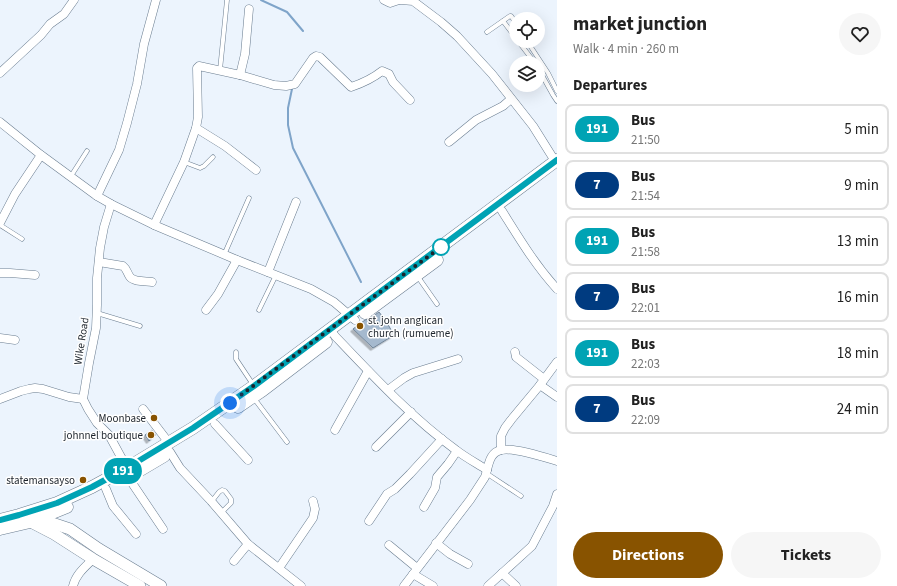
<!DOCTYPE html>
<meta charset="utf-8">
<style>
body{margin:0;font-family:"Source Sans 3",sans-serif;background:#f6f6f6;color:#222;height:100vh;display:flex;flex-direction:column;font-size:15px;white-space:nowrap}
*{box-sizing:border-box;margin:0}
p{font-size:13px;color:#767676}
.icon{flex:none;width:22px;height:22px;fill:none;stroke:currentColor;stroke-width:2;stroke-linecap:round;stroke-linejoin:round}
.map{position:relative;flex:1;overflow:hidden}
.sheet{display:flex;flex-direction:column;background:#fff;width:340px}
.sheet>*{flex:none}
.badge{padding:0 8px;border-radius:13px;font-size:14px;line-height:26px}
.tools{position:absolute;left:509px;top:12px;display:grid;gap:8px}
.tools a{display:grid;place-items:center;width:36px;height:36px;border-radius:50%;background:#fff;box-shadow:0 4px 16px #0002;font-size:20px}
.you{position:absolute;width:20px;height:20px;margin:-10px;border:3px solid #fff;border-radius:50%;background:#1a73e8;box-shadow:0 0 0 6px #1a73e833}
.map>.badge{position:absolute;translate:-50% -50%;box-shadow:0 0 0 2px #fff}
h2{padding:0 16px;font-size:15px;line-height:36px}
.round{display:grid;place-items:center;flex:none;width:42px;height:42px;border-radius:21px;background:#f6f6f6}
.head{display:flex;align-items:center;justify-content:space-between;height:68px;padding:0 16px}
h1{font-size:19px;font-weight:700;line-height:30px}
.cta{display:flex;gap:8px;margin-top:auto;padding:8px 16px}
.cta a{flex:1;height:46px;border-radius:24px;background:#885300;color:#fff;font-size:16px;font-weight:700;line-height:46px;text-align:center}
.cta a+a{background:#f6f6f6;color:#222}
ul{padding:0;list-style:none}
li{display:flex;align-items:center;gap:12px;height:50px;margin:0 8px 6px;padding:0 8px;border:2px solid #e0e0e0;border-radius:8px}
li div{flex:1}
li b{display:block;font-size:15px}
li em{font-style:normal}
li .badge{min-width:44px;font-weight:700;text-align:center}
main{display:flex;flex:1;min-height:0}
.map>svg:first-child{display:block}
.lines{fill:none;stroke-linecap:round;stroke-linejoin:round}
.stream{stroke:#7fa4c9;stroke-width:2}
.building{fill:#a5b9ce;stroke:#738699;filter:url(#shadow)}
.lane-casing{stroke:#6a7d90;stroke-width:5}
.street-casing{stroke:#6a7d90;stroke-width:9}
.secondary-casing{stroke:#6a7d90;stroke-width:12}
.primary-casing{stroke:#6a7d90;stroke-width:13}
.lane{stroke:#fff;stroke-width:4}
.street{stroke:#fff;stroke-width:8}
.secondary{stroke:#fff;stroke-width:11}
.primary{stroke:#fff;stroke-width:12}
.line-casing{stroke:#fff;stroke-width:9}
.line{stroke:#00a3b4;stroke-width:6}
.walk{stroke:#1c232b;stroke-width:4;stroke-dasharray:0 7.2}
.stop-dot{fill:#fff;stroke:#00a3b4;stroke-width:2}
.poi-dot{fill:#885300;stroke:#fff;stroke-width:1.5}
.labels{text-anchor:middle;stroke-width:3;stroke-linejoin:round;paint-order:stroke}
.poi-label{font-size:11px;fill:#1c232b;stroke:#fff;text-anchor:end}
.street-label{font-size:11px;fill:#1c232b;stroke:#fff}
</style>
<main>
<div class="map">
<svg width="557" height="586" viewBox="0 0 557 586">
<defs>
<filter id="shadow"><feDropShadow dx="-2.5" dy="2.5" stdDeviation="0" flood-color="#0004"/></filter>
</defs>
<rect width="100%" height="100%" fill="#ecf4fd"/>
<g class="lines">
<!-- stream -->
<g class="stream">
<polyline points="261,0 287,12 303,31"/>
<polyline points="292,89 288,108 288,125 293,148 361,282"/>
</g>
</g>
<!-- building -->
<g class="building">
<polygon points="379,312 386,321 394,335 373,348 353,329 365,320 369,319"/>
<polygon points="152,430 156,435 149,441 145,435"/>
</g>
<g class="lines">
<!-- lane casing -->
<g class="lane-casing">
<g id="lane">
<polyline points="503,21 516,38"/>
<polyline points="487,32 510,16 511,16 516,23"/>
<polyline points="518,41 535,63"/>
<polyline points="527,41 548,73 557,91"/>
<polyline points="538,68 553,95 557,101"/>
<polyline points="220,70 227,0"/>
<polyline points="184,162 200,168 204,166 213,157"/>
<polyline points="71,176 87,151"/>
<polyline points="0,225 22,239"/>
<polyline points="224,255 249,198"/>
<polyline points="418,277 437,304"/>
<polyline points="259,310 276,275"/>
<polyline points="97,313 140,326"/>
<polyline points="236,352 236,359 254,386"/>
<polyline points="253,397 287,442"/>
<polyline points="486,473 521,496"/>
<polyline points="212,501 219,492 222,490 225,491 231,499 231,503 221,513"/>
</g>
</g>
<!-- street casing -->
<g class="street-casing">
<g id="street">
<polyline points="384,0 390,3 399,0"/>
<polyline points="401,0 413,1 441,22 457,36 492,74 533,126 555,161"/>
<polyline points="0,73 41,35 50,24 64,14 74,0"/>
<polyline points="240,75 245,54 249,9"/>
<polyline points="0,122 41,155 97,196 111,204 154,225 237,260 311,289 334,302 355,320"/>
<polyline points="196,128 225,146 256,170"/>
<polyline points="449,142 476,120 503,106 511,99"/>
<polyline points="97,196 119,150 127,123 137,84 144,44 156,0"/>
<polyline points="111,204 104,227 100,248 97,278 97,305 96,328 89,363 83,399 88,409 97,423 109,435 127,468"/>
<path d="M 502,211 C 519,238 535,265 557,289"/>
<polyline points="0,223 15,194 41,155"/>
<path d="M 154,225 L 184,162 L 196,128 L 198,117 L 197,68 L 199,66 L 240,75 L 274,85 L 286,86 L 295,84 L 313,58 L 316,56 L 320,57 L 351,87 C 363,83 372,79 382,71 L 389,74 L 393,82 L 410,100"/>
<path d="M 99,262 L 123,266 C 127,269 127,273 130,277 C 134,282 146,281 152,282"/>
<polyline points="268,272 296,202"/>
<polyline points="0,273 10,273 35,275"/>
<polyline points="206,310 218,294 237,260"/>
<path d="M 330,329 L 335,336 C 373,376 411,417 456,450 C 465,457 476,463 487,470 C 489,462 491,452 501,450 C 513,447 544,457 557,461"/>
<polyline points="0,338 15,340"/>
<polyline points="515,352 516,357 544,379"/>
<polyline points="540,385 557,397"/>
<polyline points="388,390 404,378 413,373 458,359"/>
<polyline points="0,399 21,391 29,389 35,388 43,389 69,397 83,399"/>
<polyline points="143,409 169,443"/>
<polyline points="215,424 248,460"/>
<polyline points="335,430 368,371"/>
<polyline points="376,447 411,412"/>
<polyline points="501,450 501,436 505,428 511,420 540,385 557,362"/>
<polyline points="170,452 180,468 211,501 248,544 301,586"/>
<polyline points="128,477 163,529"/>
<polyline points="106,489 113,506 136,534"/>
<polyline points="424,507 435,488 437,477 448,464 457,451"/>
<polyline points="369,521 387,494 395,489 410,474 442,439"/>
<polyline points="436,543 450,554 468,564"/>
<polyline points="389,545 417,568"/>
<polyline points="234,561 248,544"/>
<polyline points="279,568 313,518 315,509 313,501"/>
<polyline points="502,573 516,586"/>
<polyline points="413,574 433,586"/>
<path d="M 73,586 C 76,574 85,567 93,559"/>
<polyline points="404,586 470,500 485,477 487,470"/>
<polyline points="488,586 532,546 553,506 557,494"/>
</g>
</g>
<!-- secondary casing -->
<g class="secondary-casing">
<g id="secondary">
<polyline points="38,512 49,522 70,529 99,549 161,586"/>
<polyline points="25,519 54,534 93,559 140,586"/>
</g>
</g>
<!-- primary casing -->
<g class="primary-casing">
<g id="primary">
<polyline points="365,313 437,260"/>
<polyline points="238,407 263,390 326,342"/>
<polyline points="132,475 164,456"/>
<polyline points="0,520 19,515 57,503 92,487 127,468 193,428 254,386 557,160"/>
<polyline points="0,529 30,522 67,507"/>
</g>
</g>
<!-- lane -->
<use href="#lane" class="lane"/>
<!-- street -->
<use href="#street" class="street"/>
<!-- secondary -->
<use href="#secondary" class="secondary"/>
<!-- primary -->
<use href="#primary" class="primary"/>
</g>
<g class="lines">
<!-- line casing -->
<g class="line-casing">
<polyline id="line" points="0,520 19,515 57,503 92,487 127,468 193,428 254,386 557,160"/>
</g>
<!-- line -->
<use href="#line" class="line"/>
<!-- walk -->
<polyline class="walk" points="230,403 441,247"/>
</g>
<!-- markers -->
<circle class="stop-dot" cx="441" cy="247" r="8"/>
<g class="poi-dot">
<circle cx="360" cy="326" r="4"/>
<circle cx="154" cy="418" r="4"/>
<circle cx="151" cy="435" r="4"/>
<circle cx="83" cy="480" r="4"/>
</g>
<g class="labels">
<!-- poi labels -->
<g class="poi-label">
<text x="368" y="324" text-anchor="start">st. john anglican<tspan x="368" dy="13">church (rumueme)</tspan></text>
<text x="146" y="422">Moonbase</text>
<text x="143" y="439">johnnel boutique</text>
<text x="75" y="484">statemansayso</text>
</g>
<!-- street labels -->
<g class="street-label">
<text transform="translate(81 341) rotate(-81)" y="4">Wike Road</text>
</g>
</g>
</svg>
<div class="tools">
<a><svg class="icon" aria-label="locate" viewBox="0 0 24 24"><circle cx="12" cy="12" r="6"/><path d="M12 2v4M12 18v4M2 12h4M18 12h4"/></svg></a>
<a><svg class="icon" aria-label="layers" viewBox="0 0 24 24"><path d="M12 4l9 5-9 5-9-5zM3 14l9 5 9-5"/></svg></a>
</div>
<div class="you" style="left:230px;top:403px"></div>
<b class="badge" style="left:123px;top:471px;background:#00a3b4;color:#fff">191</b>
</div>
<section class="sheet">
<div class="head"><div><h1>market junction</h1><p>Walk · 4 min · 260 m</p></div><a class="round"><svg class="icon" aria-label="heart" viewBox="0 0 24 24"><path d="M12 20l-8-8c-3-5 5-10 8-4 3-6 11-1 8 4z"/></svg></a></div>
<h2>Departures</h2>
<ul>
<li><span class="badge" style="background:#00a3b4;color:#fff">191</span><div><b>Bus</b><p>21:50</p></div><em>5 min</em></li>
<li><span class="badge" style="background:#003b80;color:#fff">7</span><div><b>Bus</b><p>21:54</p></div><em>9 min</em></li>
<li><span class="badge" style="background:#00a3b4;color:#fff">191</span><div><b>Bus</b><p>21:58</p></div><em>13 min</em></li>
<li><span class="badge" style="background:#003b80;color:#fff">7</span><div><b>Bus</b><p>22:01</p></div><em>16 min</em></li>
<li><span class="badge" style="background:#00a3b4;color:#fff">191</span><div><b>Bus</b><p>22:03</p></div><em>18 min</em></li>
<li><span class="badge" style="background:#003b80;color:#fff">7</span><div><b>Bus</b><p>22:09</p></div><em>24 min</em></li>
</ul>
<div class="cta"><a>Directions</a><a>Tickets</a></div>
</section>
</main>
